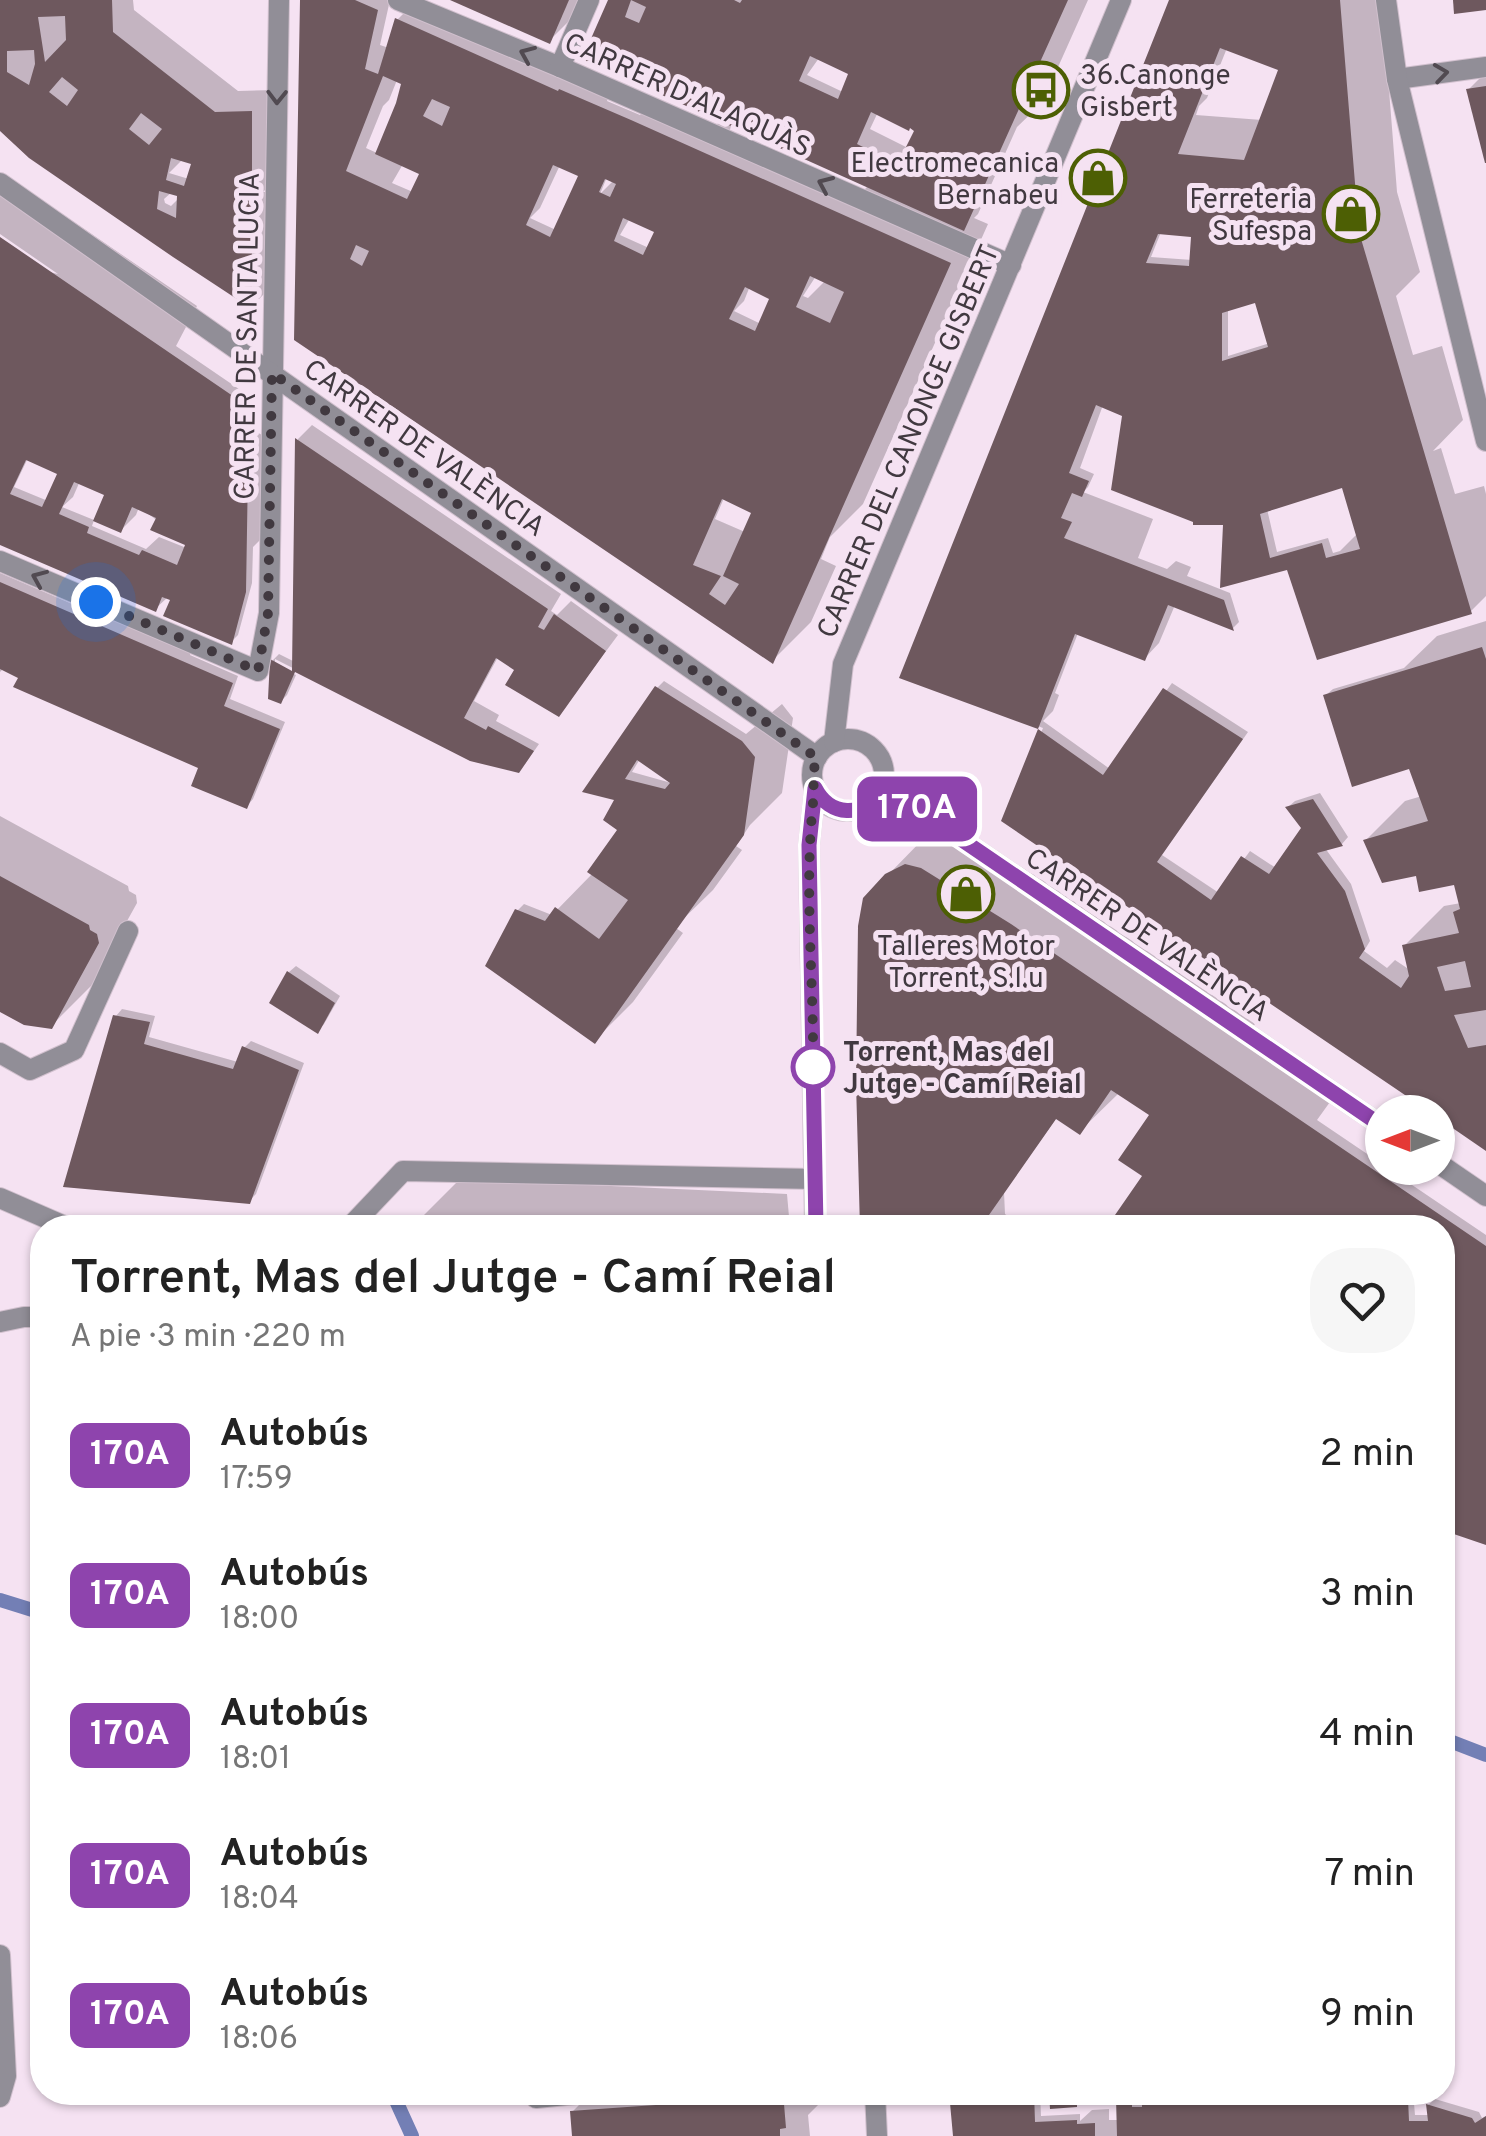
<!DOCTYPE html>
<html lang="es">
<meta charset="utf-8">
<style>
body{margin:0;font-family:Overpass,sans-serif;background:#f6f6f6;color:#222;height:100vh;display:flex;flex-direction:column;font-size:38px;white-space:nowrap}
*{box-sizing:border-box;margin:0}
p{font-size:32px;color:#767676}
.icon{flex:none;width:55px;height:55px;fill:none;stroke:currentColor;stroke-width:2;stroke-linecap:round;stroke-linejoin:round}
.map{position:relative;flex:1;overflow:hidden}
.side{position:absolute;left:30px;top:1215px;width:1425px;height:890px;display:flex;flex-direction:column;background:#fff;border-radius:40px;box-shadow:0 2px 8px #0004}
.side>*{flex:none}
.badge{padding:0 20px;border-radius:15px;font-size:35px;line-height:65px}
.needle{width:65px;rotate:270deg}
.fabs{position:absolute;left:1365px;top:1095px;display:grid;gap:20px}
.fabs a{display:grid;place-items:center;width:90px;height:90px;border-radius:50%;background:#fff;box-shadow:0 2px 8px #0004;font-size:50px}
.you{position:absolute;width:50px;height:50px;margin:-25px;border:8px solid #fff;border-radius:50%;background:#1a73e8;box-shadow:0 0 0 15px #1a73e833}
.map>.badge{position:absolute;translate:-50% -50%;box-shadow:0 0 0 5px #fff}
.round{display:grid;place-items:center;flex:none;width:105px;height:105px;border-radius:40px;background:#f6f6f6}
.overview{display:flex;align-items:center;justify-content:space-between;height:170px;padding:0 40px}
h1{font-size:48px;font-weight:600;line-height:75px}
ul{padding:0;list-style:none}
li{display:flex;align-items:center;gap:30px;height:140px;padding:0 40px}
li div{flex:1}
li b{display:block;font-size:38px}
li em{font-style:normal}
li .badge{min-width:110px;font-weight:700;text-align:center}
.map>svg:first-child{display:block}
.shadow{fill:#0003;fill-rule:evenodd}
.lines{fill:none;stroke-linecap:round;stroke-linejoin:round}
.stream{stroke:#737fb5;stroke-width:14}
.building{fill:#6e585e;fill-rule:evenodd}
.minor-casing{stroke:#d1c0ce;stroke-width:22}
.tertiary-casing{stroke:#d1c0ce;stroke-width:22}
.minor{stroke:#918e97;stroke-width:20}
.tertiary{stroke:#918e97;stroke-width:20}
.oneway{stroke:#514a51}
.line-casing{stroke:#fff;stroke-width:22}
.line{stroke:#8e44ad;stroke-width:15}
.walk{stroke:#413940;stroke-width:10;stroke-dasharray:0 18}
.stop-dot{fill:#fff;stroke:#8e44ad;stroke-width:5}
.labels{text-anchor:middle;stroke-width:10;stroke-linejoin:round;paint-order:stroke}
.poi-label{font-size:28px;fill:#413940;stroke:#f5e2f2;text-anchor:end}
.street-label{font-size:28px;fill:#413940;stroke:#f5e2f2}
.stop-label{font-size:28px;font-weight:bold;fill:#413940;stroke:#f5e2f2;text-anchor:start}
</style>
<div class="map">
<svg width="1486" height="2136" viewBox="0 0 1486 2136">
<rect width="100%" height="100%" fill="#f5e2f2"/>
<!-- shadow -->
<g class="shadow">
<path d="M 0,0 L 133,0 L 134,10 L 238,91 L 274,90 L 274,181 L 263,192 L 266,192 L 266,292 L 252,306 L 174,255 L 0,128 ZM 183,159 L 194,163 L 189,179 L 169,173 ZM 172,192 L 182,195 L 171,206 L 165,203 L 164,199 Z"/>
<path d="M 302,0 L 390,0 L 380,45 L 389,48 L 397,20 L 404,13 L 611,91 L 607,101 L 640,115 L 648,107 L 708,133 L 722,119 L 585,58 L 611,0 L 1088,0 L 1042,103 L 1017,127 L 978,214 L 974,218 L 988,224 L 863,504 L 830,537 L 821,559 L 836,566 L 811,622 L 772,661 L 297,338 ZM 819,58 L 852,73 L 843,92 L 807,75 ZM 406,75 L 398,104 L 377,153 L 366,148 L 383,106 L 389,100 L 397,80 ZM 878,112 L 917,130 L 908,148 L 870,129 ZM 732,124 L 868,186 L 854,200 L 729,132 ZM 403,164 L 422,173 L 413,192 L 392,183 ZM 560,165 L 586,166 L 556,230 L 530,218 L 540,208 ZM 607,177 L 614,180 L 600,194 ZM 630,218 L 657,231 L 649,248 L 620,235 ZM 816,276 L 825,281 L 808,298 L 803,296 ZM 750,286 L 772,297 L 761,324 L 734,311 L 744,301 ZM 724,498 L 755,511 L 745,532 L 715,519 Z"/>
<polygon points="456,0 580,0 571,19 549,41"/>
<path d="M 1172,0 L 1382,0 L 1397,192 L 1420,272 L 1396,296 L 1413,355 L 1442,346 L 1463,420 L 1433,451 L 1441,448 L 1455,494 L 1484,486 L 1486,494 L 1486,596 L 1471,611 L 1289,567 L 1254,577 L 1226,522 L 1125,417 L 1103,405 L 1080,468 L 1094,474 L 1088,487 L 1083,492 L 1153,519 L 1138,558 L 1167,569 L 1176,561 L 1191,567 L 1187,576 L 1230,593 L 1239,622 L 1233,628 L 1175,605 L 1159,643 L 1145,658 L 1078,633 L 1055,693 L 1059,695 L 1053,711 L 1043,721 L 1110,769 L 1172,683 L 1248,732 L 1162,855 L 1219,893 L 1250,851 L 1276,868 L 1304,828 L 1288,807 L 1295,801 L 1320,793 L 1348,837 L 1342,844 L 1325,848 L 1351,884 L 1370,941 L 1364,951 L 1387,968 L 1395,960 L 1410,970 L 1405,945 L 1444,906 L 1461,903 L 1456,882 L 1419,877 L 1366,840 L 1405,801 L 1422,796 L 1412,770 L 1326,695 L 1333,689 L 1404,668 L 1437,636 L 1486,621 L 1486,1148 L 1438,1115 L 1438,1112 L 1434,1112 L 1004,820 L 1043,728 L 902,677 ZM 1227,48 L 1285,59 L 1262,120 L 1196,115 L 1199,106 L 1207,98 ZM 1161,232 L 1193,235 L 1192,260 L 1151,257 ZM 1256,298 L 1270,343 L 1228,356 L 1228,309 ZM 1343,485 L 1358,533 L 1340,551 L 1333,553 L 1328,538 L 1277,552 L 1267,509 Z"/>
<polygon points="1486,72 1486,159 1469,89"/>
<path d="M 8,177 L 197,306 L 176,346 L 255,400 L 255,431 L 262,435 L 261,539 L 253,547 L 252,583 L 238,635 L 231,642 L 173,598 L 168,597 L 155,609 L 0,542 L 0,240 L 45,271 L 58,274 L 0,234 L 0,186 ZM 28,458 L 61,473 L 48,501 L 14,487 ZM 80,481 L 107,496 L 121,530 L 136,515 L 139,507 L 190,545 L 189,549 L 159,537 L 146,549 L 92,526 L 94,520 L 62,507 L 73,497 Z"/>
<polygon points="312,425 561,594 551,611 557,615 571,601 618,635 575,693 517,669 498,657 474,701 499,715 496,721 539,744 525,764 470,758 275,659 275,665 296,675 287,695 281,701 270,697 273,660 279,654 295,662 298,439"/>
<polygon points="0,573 77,606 84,598 194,645 190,655 238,676 230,699 285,722 253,799 247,806 205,758 4,668 0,672"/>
<path d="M 664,681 L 746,734 L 782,704 L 793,718 L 782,793 L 750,825 L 736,846 L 742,850 L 713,890 L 680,922 L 676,928 L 683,933 L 633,1002 L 594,1041 L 517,911 L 524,904 L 552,915 L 593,873 L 621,829 L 618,798 L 657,688 ZM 640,759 L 675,784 L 632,772 Z"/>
<polygon points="0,816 128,886 129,891 136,895 137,903 91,986 51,1026 0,1009"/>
<polygon points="946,826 960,829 1039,878 1255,1024 1247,1036 1335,1095 1317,1120 1382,1164 1382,1168 1387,1168 1486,1235 1486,1543 1442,1228 1151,1167 1152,1115 1119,1093 1080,1131 1058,1116 1004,1192 1005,1214 1024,1228 863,1228 887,876 927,835"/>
<polygon points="296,966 340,996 324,1024 318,1030 289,972"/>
<polygon points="122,1009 155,1016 149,1037 238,1062 244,1048 251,1041 304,1063 256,1194 249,1201 116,1016"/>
<polygon points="460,1179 787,1194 790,1228 420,1228 420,1219"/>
<polygon points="719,2092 818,2092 819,2104 808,2115 810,2136 574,2136 572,2112 579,2105 716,2096"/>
<polygon points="951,2092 1040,2092 1041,2116 1080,2114 1080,2121 1092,2110 1109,2109 1109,2120 1119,2120 1118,2096 1094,2096 1090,2100 1052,2092 1290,2092 1290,2095 1304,2092 1413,2092 1415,2115 1430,2115 1428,2105 1435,2099 1479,2112 1482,2118 1486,2116 1486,2136 955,2136"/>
</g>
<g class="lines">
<!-- stream -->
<g class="stream">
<polyline points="0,1600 42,1613"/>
<polyline points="1442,1738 1486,1755"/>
<polyline points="392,2092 412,2136"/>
</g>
</g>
<!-- building -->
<g class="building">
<path d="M 0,0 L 112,0 L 113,32 L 215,112 L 252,111 L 252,309 L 173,257 L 29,158 L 0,131 ZM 65,16 L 66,40 L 45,62 L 38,17 ZM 34,50 L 35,64 L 29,85 L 7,72 L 7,51 ZM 62,77 L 78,90 L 67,106 L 49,92 ZM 141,113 L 162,129 L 149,145 L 129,129 ZM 171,158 L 191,164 L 184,186 L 166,180 ZM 159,191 L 177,196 L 176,218 L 157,209 Z"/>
<path d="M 300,0 L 355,0 L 378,10 L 365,69 L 378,74 L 395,18 L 558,91 L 559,89 L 631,120 L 951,263 L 773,664 L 294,340 ZM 383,76 L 401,84 L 396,103 L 375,154 L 419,174 L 407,199 L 346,171 ZM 432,99 L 450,107 L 442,126 L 423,116 ZM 553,165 L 578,176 L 550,237 L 526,225 ZM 605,179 L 616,184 L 610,197 L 599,192 ZM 623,218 L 654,232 L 643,255 L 614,241 ZM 356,245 L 369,251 L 362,266 L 350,259 ZM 810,276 L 844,292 L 830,323 L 796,307 ZM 745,287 L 769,299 L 755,331 L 729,319 ZM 722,499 L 751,513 L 723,576 L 739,584 L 725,605 L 709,594 L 721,576 L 693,565 Z"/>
<polygon points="450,0 569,0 550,44"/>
<path d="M 608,0 L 734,0 L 740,3 L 742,0 L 1068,0 L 964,231 L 582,59 ZM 631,0 L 646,7 L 639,23 L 625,17 ZM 810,56 L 848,74 L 838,99 L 799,81 ZM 871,112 L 909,131 L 910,128 L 914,131 L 902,155 L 897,152 L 893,162 L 857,144 Z"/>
<path d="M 1169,0 L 1340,0 L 1359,232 L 1472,614 L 1317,660 L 1287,570 L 1220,588 L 1223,525 L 1193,525 L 1193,522 L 1111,490 L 1122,416 L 1096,405 L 1069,473 L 1089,481 L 1082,497 L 1072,493 L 1061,518 L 1072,522 L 1064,538 L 1224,600 L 1234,631 L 1168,605 L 1145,661 L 1075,634 L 1038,729 L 899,678 ZM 1220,48 L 1278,70 L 1244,160 L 1178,154 ZM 1158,234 L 1191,237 L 1189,266 L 1146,263 ZM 1255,303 L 1268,347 L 1222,361 L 1222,313 ZM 1342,488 L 1360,549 L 1326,558 L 1322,543 L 1270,558 L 1260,514 Z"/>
<polygon points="1453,0 1486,0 1486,10 1454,14"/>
<polygon points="1486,86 1486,163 1485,163 1466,89"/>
<path d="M 0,237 L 249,407 L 246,592 L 232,645 L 163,616 L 170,600 L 162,597 L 156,612 L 0,545 ZM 26,460 L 57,474 L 42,507 L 10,494 ZM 74,482 L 104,495 L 93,521 L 121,533 L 132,507 L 156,518 L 150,530 L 185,545 L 177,565 L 142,550 L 139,555 L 87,533 L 89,527 L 59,514 Z"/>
<polygon points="295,438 548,609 538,627 544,630 554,614 606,651 559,717 505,685 514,670 496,658 464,718 486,730 488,726 534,751 519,773 470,761 295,672 281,704 268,699 270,659 292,671"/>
<polygon points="0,582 233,683 224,706 280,729 247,809 191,786 198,768 13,687 18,678 0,669"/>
<path d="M 1482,647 L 1486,659 L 1486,1010 L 1454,1015 L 1468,1048 L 1486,1045 L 1486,1151 L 1438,1118 L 1438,1112 L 1430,1112 L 1001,821 L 1038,729 L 1103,775 L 1163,688 L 1243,739 L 1157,862 L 1211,900 L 1241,856 L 1269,874 L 1301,828 L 1285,807 L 1313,799 L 1343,846 L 1317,853 L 1345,891 L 1365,949 L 1359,958 L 1401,988 L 1409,976 L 1402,945 L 1459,933 L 1453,912 L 1460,909 L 1454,885 L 1419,892 L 1416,876 L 1382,883 L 1363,840 L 1428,821 L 1409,769 L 1352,787 L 1323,695 ZM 1465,961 L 1471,987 L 1445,991 L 1437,967 Z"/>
<path d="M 655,686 L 742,741 L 755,757 L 744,835 L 595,1044 L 485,966 L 515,909 L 545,921 L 555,907 L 599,939 L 628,900 L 587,872 L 617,830 L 603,820 L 614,800 L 582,792 ZM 637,760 L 670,783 L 665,789 L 625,779 Z"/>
<polygon points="905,864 921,868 1011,924 1486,1246 1486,1545 1442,1530 1442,1228 1106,1228 1142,1176 1118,1160 1149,1115 1111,1090 1080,1135 1056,1119 989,1215 1008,1228 860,1228 856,1083 858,926 863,898 885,874"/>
<polygon points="0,876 89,925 90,930 97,934 99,943 52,1029 24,1025 0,1012"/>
<polygon points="287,971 335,1003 318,1034 269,1003"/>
<polygon points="113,1015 150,1022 144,1044 233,1069 242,1046 299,1070 250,1204 63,1187"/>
<polygon points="418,1217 575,1224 575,1228 417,1228"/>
<polygon points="757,2092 783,2092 786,2128 780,2129 780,2136 572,2136 570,2111 713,2101 712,2096"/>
<polygon points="949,2092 1034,2092 1035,2122 1077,2120 1077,2124 1095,2123 1095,2136 953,2136"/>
<polygon points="1049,2092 1132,2092 1132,2107 1142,2107 1142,2092 1211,2092 1211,2098 1227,2097 1227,2092 1258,2092 1258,2097 1276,2097 1276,2101 1302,2100 1302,2092 1388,2092 1408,2099 1409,2121 1428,2121 1426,2104 1472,2118 1475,2123 1486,2116 1486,2136 1117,2136 1116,2098 1091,2098 1091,2102 1077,2103 1077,2107 1050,2109"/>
</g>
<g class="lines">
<!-- minor casing -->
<g class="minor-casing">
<g id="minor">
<polyline points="398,0 560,67 1011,265"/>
<polyline points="560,67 589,0"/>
<polyline points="1397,79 1486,67"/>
<polyline points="0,561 258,671 269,613 279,0"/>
<polyline points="0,1053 30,1070 74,1050 128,931"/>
<polyline points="0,1198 69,1228"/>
<polyline points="349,1228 403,1171 815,1179"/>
<polyline points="0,1322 24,1317 42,1317"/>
<polyline points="0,1955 6,2076 0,2097"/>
<polyline points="536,2098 596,2092"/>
</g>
</g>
<!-- tertiary casing -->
<g class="tertiary-casing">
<g id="tertiary">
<polyline points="1386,0 1397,79 1486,441"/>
<polyline points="0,183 817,757"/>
<circle cx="848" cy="775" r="36"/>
<polyline points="834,742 843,664 1121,0"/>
<polyline points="815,788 809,845 815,1228"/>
<polyline points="881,791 905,801 1382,1126"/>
<polyline points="1438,1163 1486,1196"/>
<polyline points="875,2092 877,2136"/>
</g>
</g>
<!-- minor -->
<use href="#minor" class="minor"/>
<!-- tertiary -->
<use href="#tertiary" class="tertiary"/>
</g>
<!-- one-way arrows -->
<defs><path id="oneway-chevron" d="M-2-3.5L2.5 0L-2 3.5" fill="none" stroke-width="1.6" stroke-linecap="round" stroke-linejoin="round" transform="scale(2.5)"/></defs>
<g class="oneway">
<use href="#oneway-chevron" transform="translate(527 54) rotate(-157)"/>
<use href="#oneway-chevron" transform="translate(1441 73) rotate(-8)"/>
<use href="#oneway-chevron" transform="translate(277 97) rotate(91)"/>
<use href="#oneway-chevron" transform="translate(825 184) rotate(-156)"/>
<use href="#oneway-chevron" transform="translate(39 578) rotate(-157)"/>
</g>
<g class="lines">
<!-- line casing -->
<g class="line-casing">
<path id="line" d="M 816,1228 L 809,845 L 815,788 C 830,817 863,818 881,791 L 905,801 L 1382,1126"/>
</g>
<!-- line -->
<use href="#line" class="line"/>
<!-- walk -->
<path class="walk" d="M 96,602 L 258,671 L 268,613 L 272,373 L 817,758 C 811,773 815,787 813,803 C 804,890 814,981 813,1067"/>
</g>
<!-- icons -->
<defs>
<g id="bus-ring" transform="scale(2.875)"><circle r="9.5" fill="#f5e2f2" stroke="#4d5f04" stroke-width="1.5"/><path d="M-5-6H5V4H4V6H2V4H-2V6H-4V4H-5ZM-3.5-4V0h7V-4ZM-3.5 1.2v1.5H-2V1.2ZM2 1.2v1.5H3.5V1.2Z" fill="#4d5f04"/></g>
<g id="shop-ring" transform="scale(2.875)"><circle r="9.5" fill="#f5e2f2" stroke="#4d5f04" stroke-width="1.5"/><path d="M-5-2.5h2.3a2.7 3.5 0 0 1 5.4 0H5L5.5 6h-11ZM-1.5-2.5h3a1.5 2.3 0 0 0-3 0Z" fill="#4d5f04"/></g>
</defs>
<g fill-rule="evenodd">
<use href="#bus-ring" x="1041" y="90"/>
<use href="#shop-ring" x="1098" y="178"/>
<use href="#shop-ring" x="1351" y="214"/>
<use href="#shop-ring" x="966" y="894"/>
</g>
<!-- markers -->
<circle class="stop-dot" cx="813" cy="1067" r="20"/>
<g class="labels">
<!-- poi labels -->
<g class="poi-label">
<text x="1080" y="84" text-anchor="start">36.Canonge<tspan x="1080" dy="32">Gisbert</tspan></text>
<text x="1059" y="172">Electromecanica<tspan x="1059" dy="32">Bernabeu</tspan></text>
<text x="1312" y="208">Ferreteria<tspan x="1312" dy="32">Sufespa</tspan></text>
<text x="966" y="955" text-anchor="middle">Talleres Motor<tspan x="966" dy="32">Torrent, S.l.u</tspan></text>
</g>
<!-- street labels -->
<g class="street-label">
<text transform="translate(688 94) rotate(24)" y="10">CARRER D'ALAQUÀS</text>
<text transform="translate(246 336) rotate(-89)" y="10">CARRER DE SANTA LUCIA</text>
<text transform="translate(907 441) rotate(-67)" y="10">CARRER DEL CANONGE GISBERT</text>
<text transform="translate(425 447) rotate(35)" y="10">CARRER DE VALÈNCIA</text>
<text transform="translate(1148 934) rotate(34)" y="10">CARRER DE VALÈNCIA</text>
</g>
<!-- stop labels -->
<g class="stop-label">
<text x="843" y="1061">Torrent, Mas del<tspan x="843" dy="32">Jutge - Camí Reial</tspan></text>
</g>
</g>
</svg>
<div class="fabs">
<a><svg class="needle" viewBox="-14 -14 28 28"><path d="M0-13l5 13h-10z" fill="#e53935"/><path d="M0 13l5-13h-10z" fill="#767676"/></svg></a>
</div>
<div class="you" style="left:96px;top:602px"></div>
<b class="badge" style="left:917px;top:809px;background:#8e44ad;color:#fff">170A</b>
<section class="side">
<div class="overview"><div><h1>Torrent, Mas del Jutge - Camí Reial</h1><p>A pie · 3 min · 220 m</p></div><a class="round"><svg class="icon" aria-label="heart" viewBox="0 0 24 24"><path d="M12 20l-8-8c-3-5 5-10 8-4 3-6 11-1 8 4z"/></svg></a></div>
<ul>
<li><span class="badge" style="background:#8e44ad;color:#fff">170A</span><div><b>Autobús</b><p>17:59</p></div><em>2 min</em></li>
<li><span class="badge" style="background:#8e44ad;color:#fff">170A</span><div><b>Autobús</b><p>18:00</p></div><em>3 min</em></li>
<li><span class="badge" style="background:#8e44ad;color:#fff">170A</span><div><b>Autobús</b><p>18:01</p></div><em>4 min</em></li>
<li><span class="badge" style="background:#8e44ad;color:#fff">170A</span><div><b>Autobús</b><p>18:04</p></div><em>7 min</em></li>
<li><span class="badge" style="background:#8e44ad;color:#fff">170A</span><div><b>Autobús</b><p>18:06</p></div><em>9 min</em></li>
</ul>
</section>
</div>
